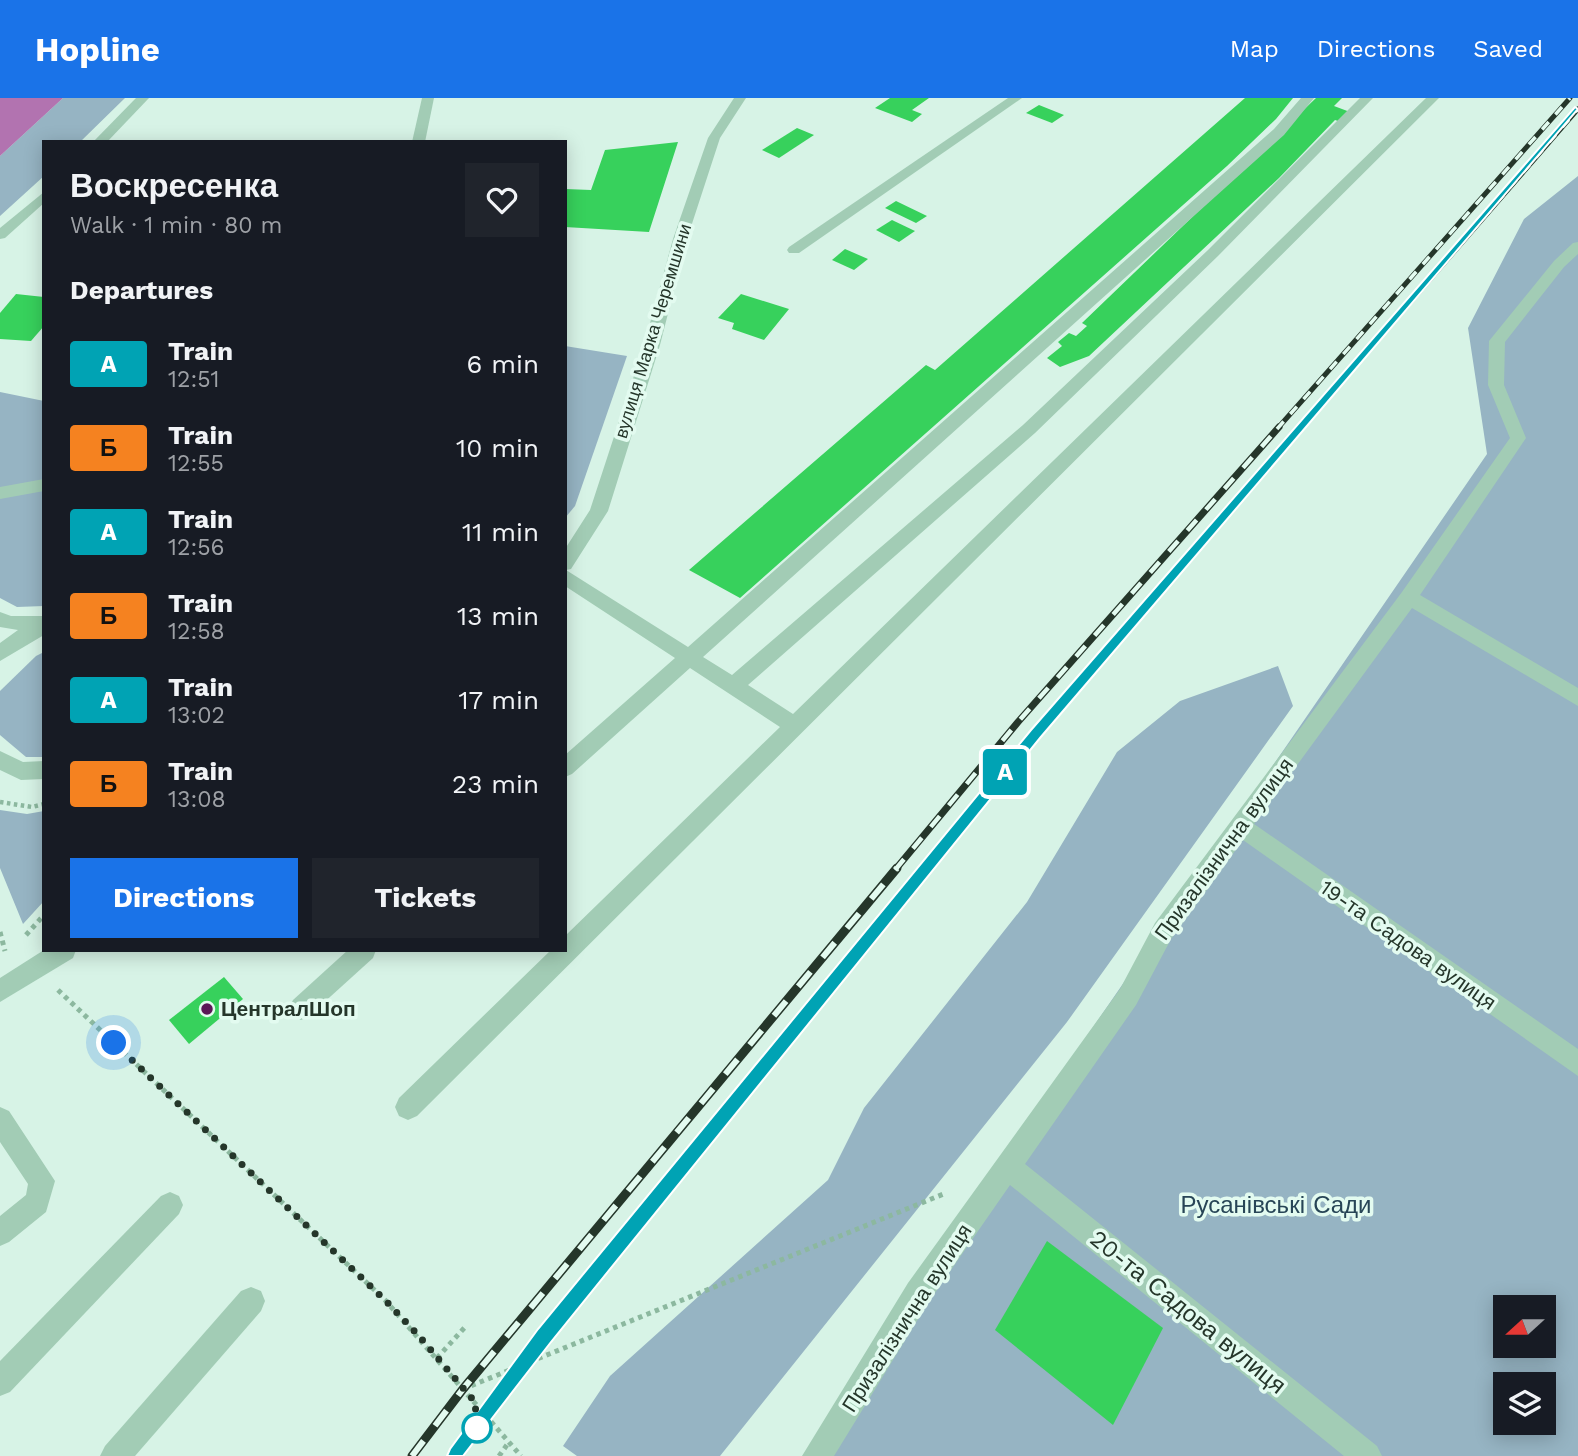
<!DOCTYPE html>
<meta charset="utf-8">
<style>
body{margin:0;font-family:"Work Sans",sans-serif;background:#20242c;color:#f1f3f6;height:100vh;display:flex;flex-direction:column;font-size:26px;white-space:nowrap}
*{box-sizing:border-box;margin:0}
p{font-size:23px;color:#9ea1a6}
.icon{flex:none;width:38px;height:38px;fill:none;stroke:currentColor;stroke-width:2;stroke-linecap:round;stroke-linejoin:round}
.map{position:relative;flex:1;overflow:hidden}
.sheet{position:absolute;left:42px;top:42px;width:525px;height:812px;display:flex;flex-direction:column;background:#171b24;border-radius:0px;box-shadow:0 4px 18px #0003}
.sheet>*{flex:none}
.badge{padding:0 14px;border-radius:5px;font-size:24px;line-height:46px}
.needle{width:46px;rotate:249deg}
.buttons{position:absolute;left:1493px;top:1197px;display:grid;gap:14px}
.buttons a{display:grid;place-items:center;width:63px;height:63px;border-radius:0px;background:#171b24;box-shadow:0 4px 18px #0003;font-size:35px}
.you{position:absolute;width:35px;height:35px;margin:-18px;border:5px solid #fff;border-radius:50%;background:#1a73e8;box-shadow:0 0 0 10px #1a73e833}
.map>.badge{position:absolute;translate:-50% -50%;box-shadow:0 0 0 4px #fff}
h2{padding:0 28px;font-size:26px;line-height:63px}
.round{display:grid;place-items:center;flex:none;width:74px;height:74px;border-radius:0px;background:#20242c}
.summary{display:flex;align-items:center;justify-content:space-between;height:119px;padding:0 28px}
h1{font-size:33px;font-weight:700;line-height:52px}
.action{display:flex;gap:14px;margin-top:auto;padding:14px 28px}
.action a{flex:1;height:80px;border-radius:0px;background:#1a73e8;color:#fff;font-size:28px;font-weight:700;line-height:80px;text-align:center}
.action a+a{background:#20242c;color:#f1f3f6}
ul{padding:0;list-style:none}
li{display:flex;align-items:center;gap:21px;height:84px;padding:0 28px}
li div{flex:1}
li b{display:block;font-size:26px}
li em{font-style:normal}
li .badge{min-width:77px;font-weight:700;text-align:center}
header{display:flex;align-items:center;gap:42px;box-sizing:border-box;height:98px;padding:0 35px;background:#1a73e8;color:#fff}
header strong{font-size:33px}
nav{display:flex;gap:38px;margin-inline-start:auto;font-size:24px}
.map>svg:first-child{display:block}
.green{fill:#96b4c3;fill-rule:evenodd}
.water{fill:#b273b0}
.building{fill:#37d15c}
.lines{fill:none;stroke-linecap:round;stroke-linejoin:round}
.path-far1{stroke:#8cb89f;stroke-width:4.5;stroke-dasharray:3.5 3.5;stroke-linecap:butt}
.path{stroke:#8cb89f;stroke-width:5;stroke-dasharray:4.5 4.5;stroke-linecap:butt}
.minor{fill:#a2ccb5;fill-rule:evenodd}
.rail-far2-casing{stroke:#25362a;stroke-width:5}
.rail-far1-casing{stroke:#25362a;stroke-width:7}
.rail-casing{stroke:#25362a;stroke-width:9}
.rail-far2{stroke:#e3fbf0;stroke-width:3.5;stroke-dasharray:10;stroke-linecap:butt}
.rail-far1{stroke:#e3fbf0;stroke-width:4.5;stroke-dasharray:14;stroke-linecap:butt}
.rail{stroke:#e3fbf0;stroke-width:6;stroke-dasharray:19;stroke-linecap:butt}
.line{fill:#00a3b4;stroke:#fff;stroke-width:2}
.walk{stroke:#25362a;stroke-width:7;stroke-dasharray:0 12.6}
.poi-dot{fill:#5a1756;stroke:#e3fbf0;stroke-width:2.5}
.stop-dot{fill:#fff;stroke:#00a3b4;stroke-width:3.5}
.labels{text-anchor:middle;stroke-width:7;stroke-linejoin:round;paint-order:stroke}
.far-street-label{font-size:18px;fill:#25362a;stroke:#e3fbf0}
.street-label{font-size:21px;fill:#25362a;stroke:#e3fbf0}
.poi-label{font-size:21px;font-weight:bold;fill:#25362a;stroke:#e3fbf0;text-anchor:start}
.near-park-label{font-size:24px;fill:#274556;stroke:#e3fbf0}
.near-street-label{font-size:24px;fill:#25362a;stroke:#e3fbf0}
</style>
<header>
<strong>Hopline</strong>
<nav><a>Map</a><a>Directions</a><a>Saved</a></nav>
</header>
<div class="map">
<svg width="1578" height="1358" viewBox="0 0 1578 1358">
<rect width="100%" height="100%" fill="#d7f3e6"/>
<!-- green -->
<g class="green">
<polygon points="63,0 125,0 80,44 44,44 44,78 0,118 0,58"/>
<path d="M 1578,78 L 1578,1358 L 821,1358 L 1063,973 L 1487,356 L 1468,230 L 1524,121 ZM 1505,1209 L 1544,1209 L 1544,1248 L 1505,1248 ZM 1505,1286 L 1544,1286 L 1544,1325 L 1505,1325 Z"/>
<polygon points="565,248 627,258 575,408 565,420"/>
<polygon points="0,294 44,303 44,508 17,509 0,500"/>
<polygon points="44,554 44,659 26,659 0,637 0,593 36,558"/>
<polygon points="1278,568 1293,608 1067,924 720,1358 577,1358 563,1348 610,1278 828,1082 864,1010 1027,804 1117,654 1180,603"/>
<polygon points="0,712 27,716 44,713 44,803 23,826 0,770"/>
</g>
<!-- water -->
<polygon class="water" points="0,0 63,0 0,58"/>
<!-- building -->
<g class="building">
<polygon points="890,0 929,0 912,12 922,16 912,24 875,10"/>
<polygon points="1245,0 1293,0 1276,21 1227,68 740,500 689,472 926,267 935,272"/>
<polygon points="1316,0 1342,0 1334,8 1350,14 1341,24 1335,22 1279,80 1089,258 1060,269 1047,260 1062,248 1058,244 1069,235 1076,238 1087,228 1082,225"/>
<polygon points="1039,7 1064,17 1052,25 1026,15"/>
<polygon points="797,30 814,37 779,60 762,52"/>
<polygon points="678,44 649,134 565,129 565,91 591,92 605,52"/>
<polygon points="896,103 927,118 916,125 885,110"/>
<polygon points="892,122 915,133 899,144 876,132"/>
<polygon points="845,151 868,161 854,172 832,162"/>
<polygon points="16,196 44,199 44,228 31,243 0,241 0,215"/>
<polygon points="741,196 789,211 764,242 732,231 734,225 718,220"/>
<polygon points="224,879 243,901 189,946 169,922"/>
<polygon points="1047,1143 1163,1230 1113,1327 995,1232"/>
</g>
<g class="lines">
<!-- path-far1 -->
<polyline class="path-far1" points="0,704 32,709 44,706"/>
<!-- path -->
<g class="path">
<polyline points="0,834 5,853"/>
<polyline points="26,837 44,817"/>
<polyline points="58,892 385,1202 521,1358"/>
<polyline points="437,1260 466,1228"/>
<polyline points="463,1291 946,1095"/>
<polyline points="499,1358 509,1344"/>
</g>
<!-- minor -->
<g class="minor">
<polygon points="136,0 149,0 107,44 93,44"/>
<polygon points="422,0 434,0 425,44 412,44"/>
<polygon points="734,0 746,0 720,40 687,141 660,247 608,413 571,471 566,472 688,549 1274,31 1301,0 1314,0 1284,37 703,559 732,577 1023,327 1208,152 1360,0 1373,0 1218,158 1035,335 748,587 793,616 1426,0 1439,0 417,1018 408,1022 399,1018 395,1009 399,1000 551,852 565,852 565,838 780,629 690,570 572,676 565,679 565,657 675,560 565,488 565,451 590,412 644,247 673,141 708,40"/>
<polygon points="1008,0 1022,0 799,155 789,155 787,152 789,149"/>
<polygon points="44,94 44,105 5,140 0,141 0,130"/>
<polygon points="1578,144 1578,156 1564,169 1505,244 1504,287 1526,340 1420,497 1578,590 1578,608 1412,510 1254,726 1578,951 1578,978 1243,742 1171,841 1136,907 1025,1066 1377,1348 1382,1358 1344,1358 1010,1087 928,1205 834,1358 802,1358 908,1185 1120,891 1155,825 1402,494 1510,340 1488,287 1489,243 1554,163 1573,145"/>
<polygon points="44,381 44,393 0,401 0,389"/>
<polygon points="0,514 11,518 44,518 44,537 0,563 0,545 18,532 0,529"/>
<polygon points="0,653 23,664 44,663 44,681 21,682 0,672"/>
<polygon points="44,852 76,852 73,860 0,904 0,880"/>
<polygon points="348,852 376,852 373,860 309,918 301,922 293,918 289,910 293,902"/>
<polygon points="0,1009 9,1013 55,1083 46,1114 9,1144 0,1148 0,1118 26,1097 28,1086 0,1044"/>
<polygon points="170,1094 179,1098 183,1107 179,1116 10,1294 0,1298 0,1263 161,1098"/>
<polygon points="251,1189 261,1193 265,1203 261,1213 135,1358 100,1358 105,1348 241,1193"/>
</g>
<!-- rail-far2 casing -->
<g class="rail-far2-casing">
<g id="rail-far2">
<polyline points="1277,331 1570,0"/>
<polyline points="1300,331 1578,11"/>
</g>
</g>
<!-- rail-far1 casing -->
<g class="rail-far1-casing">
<g id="rail-far1">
<polyline points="895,772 1018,624 1279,329"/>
<polyline points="925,772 1036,636 1302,329"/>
</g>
</g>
<!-- rail casing -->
<g class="rail-casing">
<g id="rail">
<polyline points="412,1358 463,1291 897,770"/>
<polyline points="457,1358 545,1237 927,770"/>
</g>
</g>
<!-- rail-far2 -->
<use href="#rail-far2" class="rail-far2"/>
<!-- rail-far1 -->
<use href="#rail-far1" class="rail-far1"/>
<!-- rail -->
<use href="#rail" class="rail"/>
</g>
<!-- line -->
<polygon class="line" points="1575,9 1578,11 1040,640 551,1244 463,1358 447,1358 450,1351 538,1231 1031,632"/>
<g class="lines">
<!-- walk -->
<polyline class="walk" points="114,945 385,1202 419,1238 475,1304 477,1330"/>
</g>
<!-- markers -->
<circle class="poi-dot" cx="207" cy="911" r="7"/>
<circle class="stop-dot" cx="477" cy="1330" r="14"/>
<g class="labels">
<!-- far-street labels -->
<g class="far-street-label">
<text transform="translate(653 233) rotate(-73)" y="6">вулиця Марка Черемшини</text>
</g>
<!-- street labels -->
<g class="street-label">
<text transform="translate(1224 751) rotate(-54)" y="7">Призалізнична вулиця</text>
<text transform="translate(1408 847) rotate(35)" y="7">19-та Садова вулиця</text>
<text transform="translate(907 1220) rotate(-57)" y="7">Призалізнична вулиця</text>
</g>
<!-- poi labels -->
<g class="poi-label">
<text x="221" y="918">ЦентралШоп</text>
</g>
<!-- near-park labels -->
<g class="near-park-label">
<text x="1276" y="1115">Русанівські Сади</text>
</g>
<!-- near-street labels -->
<g class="near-street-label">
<text transform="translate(1188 1214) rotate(39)" y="8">20-та Садова вулиця</text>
</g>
</g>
</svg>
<div class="buttons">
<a><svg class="needle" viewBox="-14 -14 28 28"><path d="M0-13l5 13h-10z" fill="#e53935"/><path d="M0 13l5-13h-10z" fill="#9ea1a6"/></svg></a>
<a><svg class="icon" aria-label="layers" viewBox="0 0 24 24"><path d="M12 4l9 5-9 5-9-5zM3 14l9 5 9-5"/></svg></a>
</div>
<div class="you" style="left:114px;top:945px"></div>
<b class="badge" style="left:1005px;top:674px;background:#00a3b4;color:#fff">A</b>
<section class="sheet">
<div class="summary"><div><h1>Воскресенка</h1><p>Walk · 1 min · 80 m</p></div><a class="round"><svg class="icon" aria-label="heart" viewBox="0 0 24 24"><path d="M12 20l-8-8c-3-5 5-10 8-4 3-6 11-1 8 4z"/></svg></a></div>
<h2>Departures</h2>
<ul>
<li><span class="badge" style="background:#00a3b4;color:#fff">A</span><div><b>Train</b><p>12:51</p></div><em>6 min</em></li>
<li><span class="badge" style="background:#f58220;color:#111">Б</span><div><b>Train</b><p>12:55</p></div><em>10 min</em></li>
<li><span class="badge" style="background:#00a3b4;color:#fff">A</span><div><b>Train</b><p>12:56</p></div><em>11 min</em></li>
<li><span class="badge" style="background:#f58220;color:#111">Б</span><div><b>Train</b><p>12:58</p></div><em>13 min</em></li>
<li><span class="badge" style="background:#00a3b4;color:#fff">A</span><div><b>Train</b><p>13:02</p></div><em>17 min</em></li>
<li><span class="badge" style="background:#f58220;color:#111">Б</span><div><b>Train</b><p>13:08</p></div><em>23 min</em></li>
</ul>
<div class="action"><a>Directions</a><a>Tickets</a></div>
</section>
</div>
